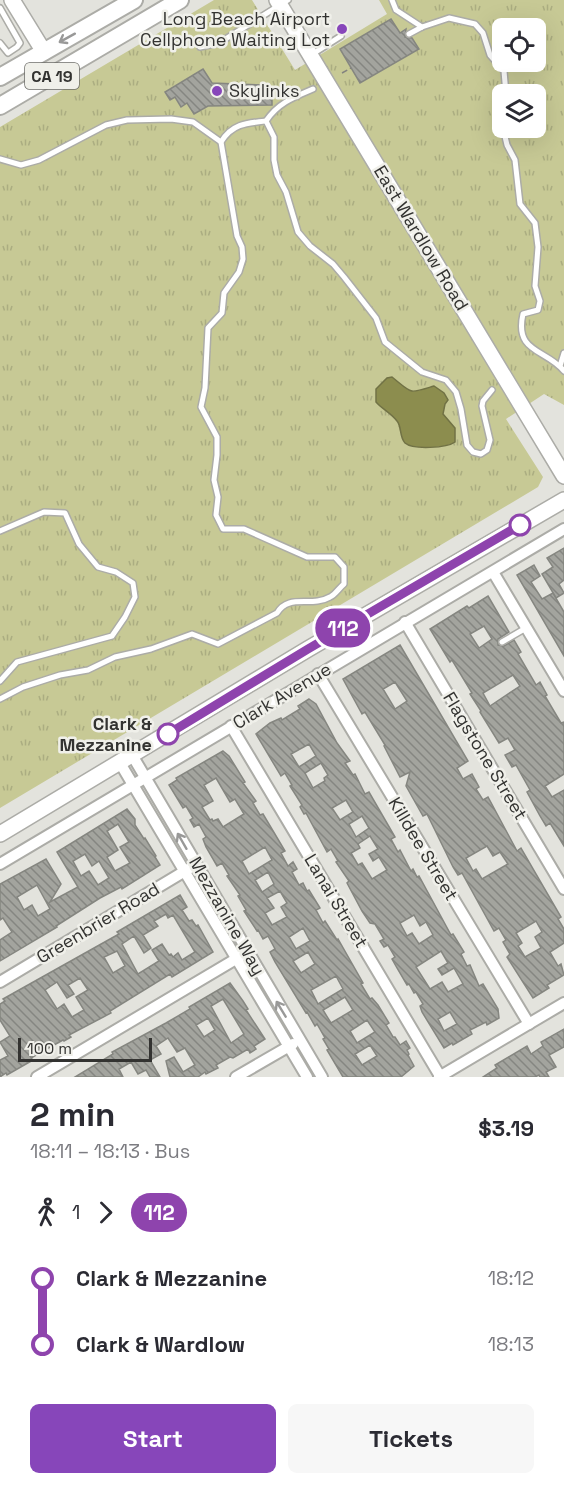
<!DOCTYPE html>
<meta charset="utf-8">
<style>
body{margin:0;font-family:"Space Grotesk",sans-serif;background:#f7f7f7;color:#2b2b33;height:100vh;display:flex;flex-direction:column;font-size:22px;white-space:nowrap}
*{box-sizing:border-box;margin:0}
p{font-size:20px;color:#7c7c81}
.icon{flex:none;width:33px;height:33px;fill:none;stroke:currentColor;stroke-width:2;stroke-linecap:round;stroke-linejoin:round}
.map{position:relative;height:1077px;overflow:hidden}
.panel{display:flex;flex-direction:column;background:#fff;flex:1}
.panel>*{flex:none}
.badge{padding:0 12px;border-radius:20px;font-size:21px;line-height:39px}
.buttons{position:absolute;left:492px;top:18px;display:grid;gap:12px}
.buttons a{display:grid;place-items:center;width:54px;height:54px;border-radius:9px;background:#fff;box-shadow:0 6px 24px #0002;font-size:30px}
.scale{position:absolute;left:18px;bottom:15px;width:134px;box-sizing:border-box;padding-left:6px;border:3px solid #333331;border-top:0;font-size:16px;line-height:21px;white-space:nowrap;color:#333331;-webkit-text-stroke:4px #f0f0ea;paint-order:stroke}
.map>.badge{position:absolute;translate:-50% -50%;box-shadow:0 0 0 3px #fff}
.legs{display:flex;align-items:center;gap:9px;height:66px;padding:0 30px;font-size:20px}
.legs p{margin-inline-start:auto}
.summary{display:flex;align-items:center;justify-content:space-between;height:102px;padding:0 30px}
h1{font-size:33px;font-weight:700;line-height:45px}
.button{display:flex;gap:12px;margin-top:auto;padding:12px 30px}
.button a{flex:1;height:69px;border-radius:9px;background:#8746ba;color:#fff;font-size:24px;font-weight:700;line-height:69px;text-align:center}
.button a+a{background:#f7f7f7;color:#2b2b33}
ul{padding:0 30px;list-style:none}
li{display:flex;align-items:center;gap:21px;height:66px;font-size:22px}
li i{display:grid;place-items:center;width:9px;height:100%;margin:0 8px;background:currentColor}
li i::after{content:'';width:15px;height:15px;margin:-8px;border:4px solid;border-radius:50%;background:#fff}
li p{margin-inline-start:auto}
li:first-child i{background:linear-gradient(#0000 50%,currentColor 0)}
li:last-child i{background:linear-gradient(currentColor 50%,#0000 0)}
.map>svg:first-child{display:block}
.grass{fill:url(#grass-tufts);fill-rule:evenodd}
.water{fill:#8c8d4e;stroke:#717245;stroke-width:1.5}
.building{fill:url(#building-back-hatch);stroke:#858680;stroke-width:1.5;fill-rule:evenodd}
.lines{fill:none;stroke-linecap:round;stroke-linejoin:round}
.lane-casing{stroke:#acaca7;stroke-width:8}
.street-casing{stroke:#acaca7;stroke-width:14}
.secondary-casing{stroke:#acaca7;stroke-width:18}
.primary-casing{stroke:#acaca7;stroke-width:20}
.path{stroke:#83837f;stroke-width:1.5;stroke-dasharray:6 3;stroke-linecap:butt}
.lane{stroke:#fff;stroke-width:5}
.street{stroke:#fff;stroke-width:10}
.secondary{stroke:#fff;stroke-width:15}
.primary{stroke:#fff;stroke-width:16}
.oneway{stroke:#999998}
.line-1-casing{stroke:#fff;stroke-width:14}
.line-1{stroke:#8e44ad;stroke-width:9}
.poi-dot{fill:#8746ba;stroke:#f0f0ea;stroke-width:2}
.stop-1-dot{fill:#fff;stroke:#8e44ad;stroke-width:3}
.labels{text-anchor:middle;stroke-width:5;stroke-linejoin:round;paint-order:stroke}
.shield{fill:#f0f0ea;stroke:#6c6c68;stroke-width:1.5}
.shield-label{font-size:16px;font-weight:bold;fill:#333331}
.poi-label{font-size:18px;fill:#333331;stroke:#f0f0ea;text-anchor:end}
.street-label{font-size:18px;fill:#333331;stroke:#f0f0ea}
.stop-label{font-size:18px;font-weight:bold;fill:#333331;stroke:#f0f0ea;text-anchor:end}
</style>
<div class="map">
<svg width="564" height="1077" viewBox="0 0 564 1077">
<defs>
<pattern id="grass-tufts" width="24" height="20" patternUnits="userSpaceOnUse" patternTransform="scale(1.5)"><rect width="24" height="20" fill="#c7c995"/><path d="M3 7l-1-3M5 7V3M7 7l1-3M15 17l-1-3M17 17v-4M19 17l1-3" fill="none" stroke="#abad81"/></pattern>
<pattern id="building-back-hatch" width="6" height="6" patternUnits="userSpaceOnUse" patternTransform="scale(1.5)"><rect width="6" height="6" fill="#a3a49e"/><path d="M-1 5l2 2M0 0l6 6M5-1l2 2" fill="none" stroke="#858681"/></pattern>
</defs>
<rect width="100%" height="100%" fill="#e3e3dd"/>
<!-- grass -->
<path class="grass" d="M 214,0 L 252,0 L 295,70 L 387,14 L 379,0 L 564,0 L 564,405 L 544,394 L 506,419 L 543,477 L 538,487 L 0,808 L 0,127 ZM 502,28 L 536,28 L 536,62 L 502,62 ZM 502,94 L 536,94 L 536,128 L 502,128 Z"/>
<!-- water -->
<path class="water" d="M 392,377 C 413,394 408,394 434,386 L 444,393 L 448,400 L 445,404 L 443,414 L 455,428 L 455,442 C 447,448 413,450 405,443 C 399,436 402,427 397,421 C 391,413 382,409 376,402 L 376,389 L 387,378 Z"/>
<!-- building -->
<g class="building">
<polygon points="391,19 400,33 406,29 405,37 412,38 419,49 360,83 340,49"/>
<polygon points="203,69 212,83 262,85 263,90 272,92 272,105 208,106 194,114 187,103 181,107 175,97 170,100 165,92"/>
<polygon points="564,548 564,580 559,584 564,593 556,598 542,574 553,567 547,558"/>
<polygon points="534,565 540,576 531,582 542,599 553,593 564,612 564,656 517,575"/>
<path d="M 488,596 L 509,632 L 498,639 L 498,645 L 504,646 L 514,640 L 521,652 L 518,654 L 536,685 L 540,682 L 547,695 L 545,696 L 561,723 L 564,722 L 564,774 L 545,786 L 552,797 L 564,790 L 564,846 L 550,823 L 546,826 L 540,816 L 527,792 L 530,790 L 516,765 L 512,767 L 505,755 L 515,750 L 508,738 L 499,743 L 480,712 L 481,711 L 470,694 L 472,693 L 452,660 L 450,662 L 430,629 L 467,606 L 469,608 ZM 484,626 L 492,639 L 479,648 L 470,634 ZM 513,675 L 520,686 L 490,706 L 483,693 Z"/>
<path d="M 400,645 L 468,761 L 457,768 L 463,779 L 472,774 L 479,787 L 476,789 L 483,800 L 488,797 L 517,851 L 521,848 L 561,917 L 558,919 L 564,929 L 564,943 L 550,952 L 558,966 L 561,964 L 564,975 L 547,985 L 549,988 L 533,998 L 507,957 L 510,954 L 503,942 L 506,940 L 499,928 L 494,931 L 462,873 L 458,875 L 453,867 L 427,814 L 423,816 L 406,786 L 410,772 L 400,777 L 384,746 L 385,745 L 365,712 L 362,714 L 343,679 ZM 395,682 L 407,701 L 395,709 L 383,689 ZM 487,846 L 493,856 L 500,852 L 508,864 L 482,879 L 476,869 L 473,871 L 466,858 ZM 536,921 L 542,932 L 535,937 L 541,948 L 525,957 L 518,946 L 522,943 L 516,933 Z"/>
<path d="M 309,699 L 316,704 L 337,743 L 350,761 L 345,763 L 353,775 L 355,774 L 365,794 L 369,792 L 395,837 L 391,839 L 398,852 L 400,850 L 411,871 L 413,869 L 417,877 L 419,876 L 451,935 L 453,934 L 464,952 L 461,954 L 467,966 L 470,965 L 479,986 L 483,984 L 498,1009 L 499,1018 L 487,1025 L 486,1022 L 470,1030 L 472,1034 L 453,1045 L 452,1043 L 444,1048 L 422,1012 L 420,1006 L 423,1004 L 416,992 L 414,993 L 409,984 L 407,985 L 397,968 L 392,959 L 395,957 L 388,945 L 384,947 L 380,941 L 384,939 L 375,924 L 370,923 L 362,911 L 347,883 L 349,881 L 336,862 L 338,861 L 331,849 L 327,852 L 306,813 L 304,814 L 300,807 L 302,805 L 290,786 L 292,785 L 285,773 L 281,776 L 256,734 L 270,723 L 281,718 L 282,720 L 300,709 L 298,706 ZM 309,744 L 316,756 L 299,767 L 291,754 ZM 321,763 L 328,775 L 324,778 L 325,781 L 313,788 L 305,773 ZM 346,800 L 353,812 L 340,820 L 332,808 ZM 362,816 L 369,828 L 356,837 L 349,824 ZM 370,836 L 378,849 L 369,854 L 373,861 L 379,857 L 387,870 L 372,879 L 362,863 L 358,865 L 351,853 L 360,848 L 358,844 ZM 414,915 L 420,926 L 426,922 L 433,935 L 419,944 L 412,933 L 407,936 L 400,923 ZM 441,951 L 448,963 L 438,969 L 442,975 L 454,968 L 463,984 L 448,992 L 442,982 L 430,989 L 416,967 ZM 450,1012 L 457,1024 L 444,1031 L 438,1019 Z"/>
<path d="M 223,751 L 229,756 L 245,782 L 243,783 L 256,801 L 253,803 L 260,815 L 263,814 L 285,851 L 281,853 L 288,866 L 293,862 L 297,869 L 292,872 L 299,885 L 303,883 L 307,891 L 309,890 L 320,908 L 316,910 L 323,923 L 325,921 L 337,940 L 338,939 L 363,983 L 361,984 L 370,999 L 372,998 L 378,1005 L 389,1023 L 386,1025 L 393,1037 L 395,1037 L 400,1045 L 406,1041 L 410,1048 L 407,1050 L 409,1054 L 408,1055 L 414,1066 L 401,1077 L 343,1077 L 327,1050 L 329,1049 L 323,1039 L 325,1038 L 317,1024 L 315,1026 L 307,1012 L 306,1013 L 275,962 L 270,952 L 275,949 L 268,936 L 263,939 L 258,930 L 257,931 L 244,911 L 246,910 L 238,896 L 240,895 L 227,876 L 229,875 L 222,863 L 217,866 L 206,847 L 203,839 L 206,837 L 199,824 L 194,827 L 190,820 L 193,818 L 186,806 L 183,808 L 169,785 L 177,780 L 176,778 ZM 216,778 L 230,802 L 235,799 L 244,814 L 223,827 L 218,819 L 213,821 L 212,819 L 210,820 L 202,807 L 213,801 L 204,785 ZM 265,847 L 272,860 L 249,874 L 242,861 ZM 268,872 L 274,884 L 262,892 L 255,880 ZM 280,891 L 287,903 L 281,907 L 287,917 L 272,925 L 265,913 L 274,908 L 267,898 ZM 303,928 L 310,941 L 296,949 L 289,937 ZM 308,952 L 315,964 L 301,973 L 293,961 ZM 336,976 L 343,989 L 318,1004 L 311,990 ZM 345,997 L 353,1010 L 331,1023 L 323,1010 ZM 367,1020 L 375,1032 L 357,1043 L 350,1031 ZM 370,1045 L 377,1056 L 362,1065 L 355,1054 Z"/>
<path d="M 127,809 L 135,819 L 135,825 L 144,839 L 145,838 L 156,856 L 155,857 L 160,865 L 122,889 L 121,887 L 100,898 L 56,926 L 57,927 L 0,961 L 0,940 L 12,932 L 3,918 L 0,920 L 0,884 L 46,859 L 61,884 L 50,902 L 78,887 L 57,852 ZM 118,824 L 129,842 L 120,847 L 130,863 L 115,871 L 107,857 L 118,850 L 107,831 ZM 85,854 L 92,866 L 99,861 L 109,878 L 98,885 L 89,871 L 81,876 L 73,861 ZM 37,885 L 50,909 L 38,916 L 32,905 L 24,910 L 17,897 Z"/>
<path d="M 180,895 L 187,907 L 182,910 L 189,921 L 192,920 L 196,926 L 198,925 L 213,952 L 172,977 L 170,974 L 110,1011 L 111,1013 L 69,1035 L 71,1037 L 64,1041 L 63,1040 L 43,1051 L 31,1058 L 33,1060 L 7,1075 L 6,1073 L 0,1077 L 0,1060 L 8,1056 L 0,1042 L 10,1036 L 0,1020 L 0,1004 L 5,1001 L 3,999 L 119,934 L 117,932 ZM 166,914 L 168,918 L 173,915 L 195,952 L 182,960 L 178,953 L 173,957 L 171,954 L 169,955 L 162,944 L 152,950 L 159,961 L 138,974 L 122,944 L 134,936 L 144,953 L 151,948 L 143,935 L 158,926 L 154,921 ZM 117,951 L 125,966 L 113,973 L 104,957 ZM 80,978 L 88,990 L 76,997 L 84,1010 L 72,1017 L 64,1004 L 57,1009 L 45,990 L 57,982 L 67,998 L 74,994 L 68,985 Z"/>
<path d="M 230,983 L 243,1001 L 248,1009 L 246,1010 L 265,1039 L 254,1046 L 256,1049 L 250,1053 L 248,1049 L 233,1058 L 230,1057 L 216,1065 L 218,1068 L 206,1074 L 205,1072 L 198,1077 L 170,1077 L 166,1061 L 174,1057 L 183,1072 L 195,1065 L 185,1048 L 177,1052 L 168,1038 L 156,1046 L 161,1054 L 150,1060 L 160,1077 L 150,1077 L 146,1070 L 138,1074 L 131,1062 L 119,1069 L 123,1077 L 75,1077 L 113,1054 L 112,1052 L 166,1023 L 190,1009 L 189,1007 ZM 223,999 L 244,1034 L 231,1043 L 211,1006 ZM 208,1018 L 215,1030 L 204,1037 L 196,1025 Z"/>
<polygon points="564,1029 564,1047 549,1055 556,1067 546,1072 549,1077 540,1077 539,1075 535,1077 483,1077 497,1068 495,1065 527,1046 531,1054 543,1046 541,1042"/>
</g>
<g class="lines">
<!-- lane casing -->
<g class="lane-casing">
<g id="lane">
<polyline points="392,0 396,10 422,27"/>
<polyline points="0,8 20,43 17,47 8,53 0,43"/>
<polyline points="409,34 422,27 449,18 475,24 483,33 490,55 504,71 506,94"/>
<polyline points="200,47 219,43 288,0"/>
<polyline points="311,55 341,36"/>
<path d="M 313,89 C 294,97 278,103 266,121 L 274,137 L 274,160 L 277,175 L 286,192 L 298,232 L 310,246 L 333,264 L 344,277 L 376,318 L 385,342 L 422,372 L 446,380 L 456,392 L 461,409 L 467,445 L 473,452 L 481,454 L 487,450 L 490,440 L 482,406 L 483,401 L 492,390"/>
<path d="M 503,128 L 507,145 L 515,160 L 520,204 L 535,223 L 538,247 L 535,286 L 540,301 L 538,310 L 523,314 C 514,353 546,349 564,371"/>
<polyline points="0,159 21,165 39,160 106,125 127,120 171,119 193,122 221,142"/>
<polyline points="560,366 564,353"/>
<polyline points="0,531 44,512 65,513 79,544 98,567 116,572 133,583 135,597 125,617 112,636 17,662 0,681"/>
<polyline points="502,642 526,628"/>
<path d="M 0,699 L 23,687 L 60,675 L 88,670 L 115,657 L 151,649 L 192,634 L 218,644 L 277,613 C 289,593 311,608 330,597 C 335,595 339,588 344,584 L 344,567 L 335,557 L 307,557 L 244,529 L 223,529 L 216,515 L 218,497 L 214,480 L 217,455 L 217,437 L 201,407 L 205,388 L 208,328 L 222,313 L 224,293 L 239,272 L 243,259 L 242,247 L 237,236 L 221,142 C 232,124 246,123 266,121"/>
</g>
</g>
<!-- street casing -->
<g class="street-casing">
<g id="street">
<polyline points="493,572 564,691"/>
<polyline points="405,622 564,889"/>
<polyline points="318,674 529,1024"/>
<polyline points="231,726 440,1076"/>
<polyline points="132,755 322,1077"/>
<polyline points="120,763 307,1077"/>
<polyline points="0,864 564,529"/>
<polyline points="0,982 190,868"/>
<polyline points="37,1077 241,956"/>
<polyline points="236,1077 293,1044"/>
<polyline points="439,1077 564,1003"/>
</g>
</g>
<!-- secondary casing -->
<g class="secondary-casing">
<g id="secondary">
<polyline points="12,0 44,52"/>
<polyline points="277,0 564,476"/>
<polyline points="0,834 308,649 564,500"/>
</g>
</g>
<!-- primary casing -->
<g class="primary-casing">
<g id="primary">
<polyline points="0,77 134,0"/>
<polyline points="0,106 180,0"/>
</g>
</g>
<!-- path -->
<polyline class="path" points="342,73 351,68"/>
<!-- lane -->
<use href="#lane" class="lane"/>
<!-- street -->
<use href="#street" class="street"/>
<!-- secondary -->
<use href="#secondary" class="secondary"/>
<!-- primary -->
<use href="#primary" class="primary"/>
</g>
<!-- one-way arrows -->
<defs><path id="oneway-shaft" d="M-6 0H5M1.5-3L5.5 0L1.5 3" fill="none" stroke-width="1.6" stroke-linecap="round" stroke-linejoin="round" transform="scale(1.5)"/></defs>
<g class="oneway">
<use href="#oneway-shaft" transform="translate(67 38) rotate(151)"/>
<use href="#oneway-shaft" transform="translate(182 841) rotate(-120)"/>
<use href="#oneway-shaft" transform="translate(281 1009) rotate(-121)"/>
</g>
<g class="lines">
<!-- line-1 casing -->
<g class="line-1-casing">
<polyline id="line-1" points="168,734 308,649 520,525"/>
</g>
<!-- line-1 -->
<use href="#line-1" class="line-1"/>
</g>
<!-- markers -->
<g class="poi-dot">
<circle cx="342" cy="29" r="6"/>
<circle cx="217" cy="91" r="6"/>
</g>
<g class="stop-1-dot">
<circle cx="520" cy="525" r="10"/>
<circle cx="168" cy="734" r="10"/>
</g>
<g class="labels">
<!-- shield labels -->
<rect class="shield" x="25" y="63" width="54" height="26" rx="4.5"/>
<g class="shield-label">
<text x="52" y="82">CA 19</text>
</g>
<!-- poi labels -->
<g class="poi-label">
<text x="330" y="25">Long Beach Airport<tspan x="330" dy="21">Cellphone Waiting Lot</tspan></text>
<text x="229" y="97" text-anchor="start">Skylinks</text>
</g>
<!-- street labels -->
<g class="street-label">
<text transform="translate(421 238) rotate(59)" y="6">East Wardlow Road</text>
<text transform="translate(282 696) rotate(-31)" y="6">Clark Avenue</text>
<text transform="translate(485 756) rotate(59)" y="6">Flagstone Street</text>
<text transform="translate(423 849) rotate(59)" y="6">Killdee Street</text>
<text transform="translate(336 901) rotate(59)" y="6">Lanai Street</text>
<text transform="translate(227 916) rotate(60)" y="6">Mezzanine Way</text>
<text transform="translate(98 923) rotate(-31)" y="6">Greenbrier Road</text>
</g>
<!-- stop labels -->
<g class="stop-label">
<text x="152" y="730">Clark &amp;<tspan x="152" dy="21">Mezzanine</tspan></text>
</g>
</g>
</svg>
<div class="buttons">
<a><svg class="icon" aria-label="locate" viewBox="0 0 24 24"><circle cx="12" cy="12" r="6"/><path d="M12 2v4M12 18v4M2 12h4M18 12h4"/></svg></a>
<a><svg class="icon" aria-label="layers" viewBox="0 0 24 24"><path d="M12 4l9 5-9 5-9-5zM3 14l9 5 9-5"/></svg></a>
</div>
<div class="scale">100 m</div>
<b class="badge" style="left:343px;top:628px;background:#8e44ad;color:#fff">112</b>
</div>
<section class="panel">
<div class="summary"><div><h1>2 min</h1><p>18:11 – 18:13 · Bus</p></div><b>$3.19</b></div>
<div class="legs"><svg class="icon" aria-label="walk" viewBox="0 0 24 24"><circle cx="13" cy="4" r="2"/><path d="M13 8l-2 6 4 7M11 14l-3 7M7 12l3-4h3l4 4"/></svg>1<svg class="icon" aria-label="forward" viewBox="0 0 24 24"><path d="M9 5l7 7-7 7"/></svg><b class="badge" style="background:#8e44ad;color:#fff">112</b></div>
<ul>
<li><i style="color:#8e44ad"></i><b>Clark &amp; Mezzanine</b><p>18:12</p></li>
<li><i style="color:#8e44ad"></i><b>Clark &amp; Wardlow</b><p>18:13</p></li>
</ul>
<div class="button"><a>Start</a><a>Tickets</a></div>
</section>
